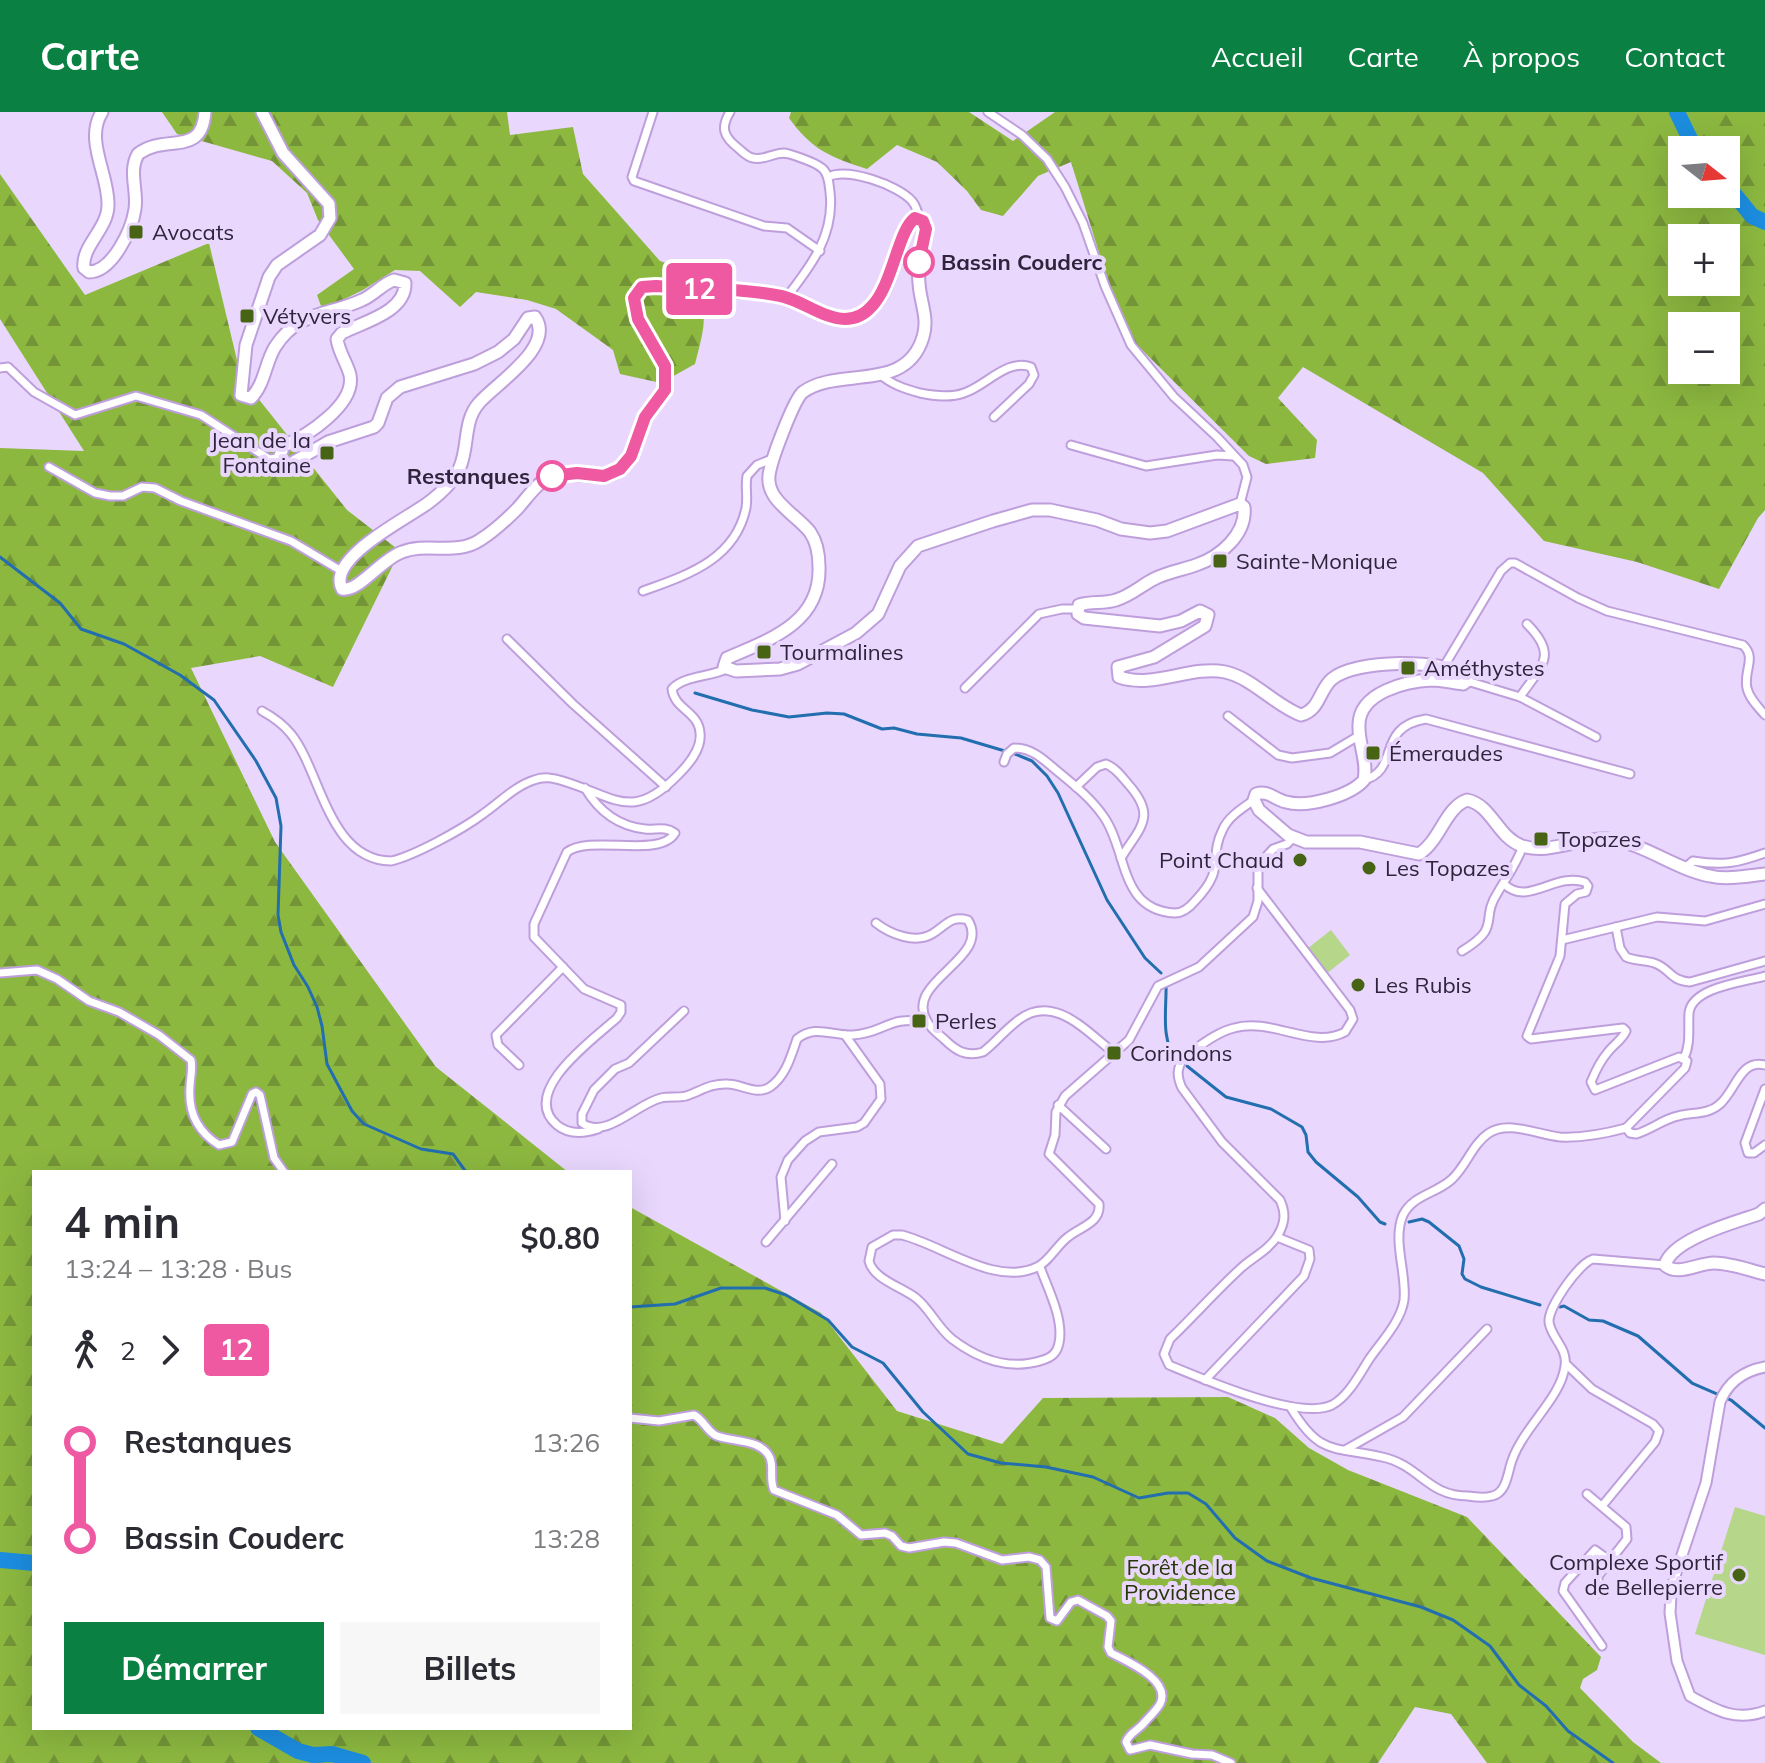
<!DOCTYPE html>
<html lang="fr">
<meta charset="utf-8">
<style>
body{margin:0;font-family:Mulish,sans-serif;background:#f7f7f7;color:#2b2b33;height:100vh;display:flex;flex-direction:column;font-size:30px;white-space:nowrap}
*{box-sizing:border-box;margin:0}
p{font-size:26px;color:#7c7c81}
.icon{flex:none;width:44px;height:44px;fill:none;stroke:currentColor;stroke-width:2;stroke-linecap:round;stroke-linejoin:round}
.map{position:relative;flex:1;overflow:hidden}
.details{position:absolute;left:32px;top:1058px;width:600px;height:560px;display:flex;flex-direction:column;background:#fff;border-radius:0px;box-shadow:0 8px 32px #0002}
.details>*{flex:none}
.badge{padding:0 16px;border-radius:6px;font-size:28px;line-height:52px}
.needle{width:52px;rotate:107deg}
.fabs{position:absolute;left:1668px;top:24px;display:grid;gap:16px}
.fabs a{display:grid;place-items:center;width:72px;height:72px;border-radius:0px;background:#fff;box-shadow:0 8px 32px #0002;font-size:40px}
.map>.badge{position:absolute;translate:-50% -50%;box-shadow:0 0 0 4px #fff}
.legs{display:flex;align-items:center;gap:12px;height:88px;padding:0 32px;font-size:26px}
.legs p{margin-inline-start:auto}
.head{display:flex;align-items:center;justify-content:space-between;height:136px;padding:0 32px}
h1{font-size:44px;font-weight:700;line-height:60px}
.button{display:flex;gap:16px;margin-top:auto;padding:16px 32px}
.button a{flex:1;height:92px;border-radius:0px;background:#0b8043;color:#fff;font-size:32px;font-weight:700;line-height:92px;text-align:center}
.button a+a{background:#f7f7f7;color:#2b2b33}
ul{padding:0 32px;list-style:none}
li{display:flex;align-items:center;gap:28px;height:96px;font-size:30px}
li i{display:grid;place-items:center;width:12px;height:100%;margin:0 10px;background:currentColor}
li i::after{content:'';width:20px;height:20px;margin:-10px;border:6px solid;border-radius:50%;background:#fff}
li p{margin-inline-start:auto}
li:first-child i{background:linear-gradient(#0000 50%,currentColor 0)}
li:last-child i{background:linear-gradient(currentColor 50%,#0000 0)}
header{display:flex;align-items:center;gap:48px;box-sizing:border-box;height:112px;padding:0 40px;background:#0b8043;color:#fff}
header strong{font-size:38px}
nav{display:flex;gap:44px;margin-inline-start:auto;font-size:28px}
.map>svg:first-child{display:block}
.forest{fill:url(#forest-firs);fill-rule:evenodd}
.pitch{fill:#b6d68a}
.lines{fill:none;stroke-linecap:round;stroke-linejoin:round}
.stream{stroke:#226eae;stroke-width:3}
.river{stroke:#1c8ddf;stroke-width:16}
.minor-casing{stroke:#be9fdc;stroke-width:11}
.tertiary-casing{stroke:#be9fdc;stroke-width:13}
.secondary-casing{stroke:#be9fdc;stroke-width:15}
.minor{stroke:#fff;stroke-width:7}
.tertiary{stroke:#fff;stroke-width:9}
.secondary{stroke:#fff;stroke-width:11}
.line-1-casing{stroke:#fff;stroke-width:18}
.line-1{stroke:#ef59a1;stroke-width:12}
.poi-dot{fill:#476314;stroke:#e9d7fd;stroke-width:3}
.stop-1-dot{fill:#fff;stroke:#ef59a1;stroke-width:4}
.labels{text-anchor:middle;stroke-width:8;stroke-linejoin:round;paint-order:stroke}
.poi-label{font-size:22px;fill:#30243c;stroke:#e9d7fd;text-anchor:start}
.stop-label{font-size:22px;font-weight:bold;fill:#30243c;stroke:#e9d7fd;text-anchor:start}
.park-label{font-size:22px;fill:#263705;stroke:#e9d7fd}
</style>
<header>
<strong>Carte</strong>
<nav><a>Accueil</a><a>Carte</a><a>À propos</a><a>Contact</a></nav>
</header>
<div class="map">
<svg width="1765" height="1651" viewBox="0 0 1765 1651">
<defs>
<pattern id="forest-firs" width="22" height="20" patternUnits="userSpaceOnUse" patternTransform="scale(2)"><rect width="22" height="20" fill="#8cb840"/><path d="M5 1l3.5 6h-7zM16 11l3.5 6h-7z" fill="#739537"/></pattern>
</defs>
<rect width="100%" height="100%" fill="#e9d7fd"/>
<!-- forest -->
<g class="forest">
<path d="M 162,0 L 507,0 L 510,23 L 573,15 L 583,62 L 660,149 L 686,158 C 709,200 707,206 695,252 L 661,271 L 620,262 L 613,238 L 556,197 L 527,188 L 476,180 L 460,195 L 420,159 L 395,158 L 363,178 L 332,193 L 321,194 L 317,183 L 354,157 L 318,108 L 307,81 L 272,49 L 177,22 Z"/>
<path d="M 791,0 L 969,0 L 1013,29 L 1055,0 L 1765,0 L 1765,398 L 1758,406 L 1719,477 L 1637,450 L 1544,429 L 1483,361 L 1303,255 L 1278,286 L 1317,328 L 1315,346 L 1266,352 L 1249,344 L 1136,232 L 1117,199 L 1071,50 L 1038,64 L 1003,104 L 981,98 L 967,79 L 937,50 L 897,33 L 867,57 C 830,45 812,38 789,6 ZM 1682,38 L 1726,38 L 1726,82 L 1682,82 ZM 1682,126 L 1726,126 L 1726,170 L 1682,170 ZM 1682,214 L 1726,214 L 1726,258 L 1682,258 Z"/>
<polygon points="0,62 85,183 209,131 241,265 347,398 400,439 333,575 260,544 191,556 275,730 436,955 568,1060 34,1060 34,1616 630,1616 630,1095 821,1201 897,1299 1002,1332 1043,1286 1228,1285 1275,1306 1309,1336 1348,1358 1467,1405 1601,1545 1597,1558 1583,1567 1580,1576 1633,1630 1661,1651 1487,1651 1451,1602 1415,1595 1378,1651 0,1651 0,336 84,339 0,207"/>
</g>
<!-- pitch -->
<g class="pitch">
<polygon points="1331,818 1350,843 1326,862 1307,837"/>
<polygon points="1735,1395 1765,1404 1765,1543 1695,1522"/>
</g>
<g class="lines">
<!-- stream -->
<g class="stream">
<polyline points="0,445 60,491 81,517 124,532 180,563 214,588 256,649 276,686 281,714 278,803 281,820 294,853 308,875 317,895 322,914 327,952 352,999 364,1012 421,1037 453,1042 466,1060"/>
<polyline points="695,581 752,598 789,605 827,601 844,602 882,617 894,616 917,622 961,626 1015,642 1032,649 1047,664 1058,681 1107,788 1145,846 1161,861"/>
<path d="M 1166,871 C 1167,894 1160,928 1176,946"/>
<polyline points="1187,954 1226,985 1271,997 1302,1015 1306,1023 1308,1040 1316,1050 1358,1085 1380,1110 1385,1112"/>
<polyline points="1409,1110 1422,1107 1429,1110 1459,1134 1464,1147 1462,1162 1465,1167 1481,1175 1540,1193"/>
<polyline points="630,1195 675,1192 721,1176 765,1176 786,1183 828,1208 852,1235 883,1251 923,1300 968,1342 1001,1351 1046,1355 1093,1365 1139,1386 1168,1381 1188,1381 1206,1392 1235,1426 1267,1449 1311,1466 1421,1495 1453,1508 1490,1534 1519,1573 1546,1594 1568,1619 1613,1651"/>
<polyline points="1560,1195 1564,1194 1589,1208 1603,1209 1638,1224 1692,1271 1731,1288 1765,1316"/>
</g>
<!-- river -->
<g class="river">
<polyline points="1677,0 1690,27 1699,38"/>
<polyline points="1726,72 1752,104 1765,110"/>
<polyline points="0,1448 34,1451"/>
<polyline points="258,1616 298,1639 313,1643 332,1642 363,1651"/>
</g>
<!-- minor casing -->
<g class="minor-casing">
<g id="minor">
<polyline points="653,0 632,65 634,69 764,114 787,116 820,139"/>
<path d="M 730,0 C 720,16 724,25 738,36 C 743,40 747,45 753,46 C 766,49 776,38 789,42 C 799,45 815,50 823,57 C 829,63 829,73 830,80 C 835,123 811,154 786,186"/>
<polyline points="988,0 1022,23 1047,47 1065,75 1083,111 1105,174 1131,233 1174,285 1217,325 1243,353 1247,365 1240,392"/>
<path d="M 828,65 C 847,55 898,73 912,89 C 916,94 918,100 919,107"/>
<polyline points="0,256 8,255 34,280 75,303 136,284 201,303 269,347 279,346"/>
<path d="M 881,263 C 892,273 906,277 920,281 C 935,284 950,286 964,281 C 986,274 1007,246 1031,255 L 1034,263 L 1029,272 L 994,305"/>
<polyline points="1071,333 1146,354 1217,343 1233,344"/>
<polyline points="49,355 95,381 110,384 123,384 142,375 155,376 181,389 291,429 343,460"/>
<path d="M 643,479 C 687,463 735,448 746,396 C 748,385 745,375 747,364 L 757,353 L 774,346"/>
<polyline points="507,527 573,592 666,675"/>
<path d="M 1443,556 L 1501,459 L 1510,451 L 1515,451 L 1578,486 L 1607,499 L 1743,533 C 1757,546 1743,559 1747,576 C 1749,586 1758,595 1765,603"/>
<polyline points="1467,569 1520,585 1596,625"/>
<polyline points="965,576 1039,502 1062,497 1077,497"/>
<path d="M 1520,585 C 1541,554 1559,544 1527,512"/>
<path d="M 262,599 C 273,605 283,612 291,622 C 321,659 328,748 391,749 C 414,744 463,717 483,702 C 499,691 515,674 534,668 C 544,664 553,666 563,669 C 616,685 632,710 678,663 C 689,652 702,637 700,621 C 699,600 674,597 672,577 C 683,564 710,565 726,557"/>
<polyline points="1228,604 1278,643 1292,646 1330,641 1360,623"/>
<path d="M 1004,650 L 1007,642 L 1014,636 C 1032,636 1043,647 1056,658 C 1073,672 1091,686 1104,705 C 1128,740 1119,798 1175,801 C 1184,801 1190,795 1195,789 C 1227,756 1208,746 1223,717 C 1229,704 1243,696 1254,688"/>
<path d="M 1364,668 C 1401,658 1375,615 1426,607 L 1630,662"/>
<path d="M 1076,675 L 1097,655 L 1106,652 C 1116,656 1122,665 1129,673 C 1157,705 1140,715 1121,746"/>
<path d="M 585,676 C 598,698 617,714 645,717 C 656,718 665,714 675,721 C 660,747 591,722 567,740 L 534,812 L 534,825 L 584,877 L 621,893 L 621,900 L 617,906 C 595,926 518,980 557,1013 C 569,1023 583,1022 598,1017"/>
<path d="M 1685,756 L 1693,749 C 1723,754 1737,751 1765,741"/>
<path d="M 1504,772 C 1528,795 1554,760 1585,770 L 1588,774 L 1586,780 L 1577,782 L 1565,792 L 1560,844 L 1527,924 L 1531,927 L 1539,926 L 1623,916 L 1626,919 C 1622,928 1614,932 1608,940 C 1601,948 1595,960 1591,970 L 1595,978 L 1679,945 L 1687,949 L 1685,956 L 1626,1016"/>
<path d="M 1257,776 L 1350,898 L 1353,907 L 1345,920 C 1312,938 1272,905 1234,916 C 1217,920 1200,934 1185,944 C 1177,955 1176,963 1182,976 L 1222,1030 L 1280,1088 C 1286,1101 1285,1111 1278,1123 C 1269,1138 1253,1145 1241,1156 C 1216,1179 1194,1204 1170,1227 L 1164,1242 L 1169,1253 C 1203,1267 1299,1309 1332,1293 C 1349,1284 1360,1261 1370,1246 C 1382,1229 1401,1209 1404,1188 C 1407,1162 1392,1128 1403,1103 C 1413,1083 1435,1082 1451,1068 C 1466,1055 1472,1032 1489,1021 C 1509,1008 1538,1023 1560,1025 C 1582,1026 1604,1022 1626,1016"/>
<path d="M 876,811 C 890,822 915,832 932,822 C 946,814 950,803 968,808 C 992,847 903,869 927,909 C 930,916 938,922 944,927 C 956,939 966,945 983,940 C 995,931 1004,919 1016,910 C 1052,879 1086,919 1114,941"/>
<path d="M 1616,815 L 1620,836 L 1626,845 C 1635,849 1644,848 1654,851 C 1670,856 1670,869 1690,870 L 1765,849"/>
<polyline points="1562,828 1657,805 1705,809 1765,792"/>
<path d="M 1462,839 C 1503,814 1479,809 1498,780 C 1508,763 1516,753 1523,734"/>
<path d="M 0,861 L 37,858 L 57,867 L 89,889 L 119,900 L 159,923 L 191,948 C 193,958 190,966 190,975 C 188,1000 198,1020 219,1033 L 232,1030 L 252,982 L 256,980 L 260,983 L 274,1046 L 284,1060"/>
<path d="M 684,899 L 629,951 L 615,957 L 594,978 L 582,1002 L 582,1011 C 606,1028 636,992 661,986 C 669,984 678,986 686,984 C 701,979 711,971 728,972 C 741,972 757,984 770,975 C 786,964 791,944 797,927 C 815,912 832,924 853,923 C 885,921 888,903 927,910"/>
<path d="M 1684,946 C 1691,932 1688,916 1689,901 C 1692,875 1744,870 1765,864"/>
<polyline points="519,953 498,933 496,923 563,855"/>
<polyline points="1765,977 1745,1031 1748,1041 1754,1041 1765,1033"/>
<polyline points="1058,993 1106,1037"/>
<path d="M 1626,1016 L 1630,1021 L 1636,1022 C 1651,1018 1663,1007 1678,1004 C 1693,1000 1708,1003 1720,992 C 1736,978 1740,947 1765,953"/>
<polyline points="785,1109 781,1065 788,1048 805,1029 819,1020 857,1015 864,1011 881,987 880,972 845,923"/>
<polyline points="766,1130 832,1052"/>
<path d="M 1040,1155 C 1048,1177 1064,1207 1059,1231 C 1057,1241 1052,1245 1043,1248 C 1010,1259 978,1247 952,1227 C 937,1215 930,1197 916,1186 C 902,1175 873,1167 869,1149 L 872,1135 L 893,1123 L 902,1123 C 942,1133 996,1175 1037,1155 C 1049,1150 1057,1133 1068,1125 C 1080,1115 1101,1111 1099,1092 L 1049,1042 L 1055,1023 L 1056,1000 L 1065,984 L 1129,928 L 1158,874 L 1199,855 L 1253,805 L 1258,789 L 1258,758 L 1262,749 L 1273,737 L 1287,732 L 1294,725"/>
<polyline points="1566,1252 1592,1277 1653,1312 1659,1319 1655,1330 1602,1394"/>
<polyline points="1205,1268 1304,1164 1310,1147 1309,1138 1277,1125"/>
<path d="M 1291,1296 C 1320,1344 1333,1334 1382,1345 C 1420,1353 1427,1384 1468,1384 C 1475,1385 1485,1386 1492,1384 C 1505,1381 1507,1366 1510,1355 C 1519,1318 1561,1288 1565,1254 C 1568,1236 1551,1226 1549,1210 C 1548,1195 1579,1151 1593,1147 L 1665,1153"/>
<path d="M 630,1306 L 659,1309 L 694,1303 C 704,1308 707,1320 717,1324 C 733,1330 762,1327 770,1346 C 774,1356 769,1367 774,1378 L 837,1403 L 861,1423 L 885,1421 L 892,1424 L 901,1434 L 909,1436 L 944,1430 L 956,1431 L 1002,1448 L 1029,1445 L 1040,1448 L 1046,1455 L 1050,1506 L 1057,1509 L 1071,1490 L 1078,1488 L 1107,1504 L 1111,1509 L 1108,1535 L 1111,1541 C 1126,1549 1172,1568 1160,1592 C 1156,1599 1148,1606 1143,1612 C 1137,1619 1129,1621 1126,1630 L 1130,1638 L 1150,1633 L 1192,1642 L 1212,1643 L 1231,1651"/>
<polyline points="1345,1338 1403,1305 1487,1217"/>
<polyline points="1587,1382 1626,1415 1627,1427 1598,1464 1598,1481"/>
<polyline points="1602,1534 1563,1479 1565,1471 1595,1438 1605,1445 1613,1445"/>
</g>
</g>
<!-- tertiary casing -->
<g class="tertiary-casing">
<path id="tertiary" d="M 1765,1255 C 1744,1259 1728,1270 1720,1290 L 1706,1371 L 1675,1464 L 1671,1483 L 1670,1501 L 1677,1549 L 1690,1584 C 1716,1598 1735,1610 1765,1599"/>
</g>
<!-- secondary casing -->
<g class="secondary-casing">
<g id="secondary">
<path d="M 102,0 C 84,28 109,63 108,93 C 108,117 81,134 84,156 L 89,160 C 112,160 132,118 135,97 C 138,78 128,60 138,42 C 165,21 202,46 205,0"/>
<path d="M 262,0 L 283,41 L 329,92 L 330,106 L 320,123 L 277,153 L 269,165 L 246,233 L 241,283 L 251,286 C 265,272 265,251 275,235 C 299,198 328,204 362,188 C 374,183 382,172 394,168 L 405,171 C 406,200 363,210 342,221 L 337,227 C 339,241 347,251 350,263 C 356,293 306,324 284,334 L 279,346 L 286,352 L 292,351 L 328,330 L 374,315 L 378,311 L 387,286 L 400,275 L 474,252 L 498,240 L 514,227 L 528,206 L 535,205 C 556,235 495,272 479,291 C 463,309 469,334 460,355 C 454,369 440,382 428,391 C 408,406 326,446 342,477 C 359,480 380,448 402,440 C 427,430 456,444 480,428 C 493,420 506,408 517,397 C 528,385 537,370 552,364 C 573,357 601,372 618,359 C 638,343 635,318 648,299 C 653,293 660,288 663,280 C 680,243 613,206 642,175 L 656,174 C 683,176 709,178 736,180 C 752,181 769,181 784,185 C 807,192 835,215 860,204 C 890,192 895,140 907,114 L 910,109 L 919,107 L 926,117 C 923,135 917,153 919,171 C 920,190 929,206 923,225 C 906,282 839,254 803,280 C 794,287 773,344 770,358 C 762,387 795,401 810,420 C 817,430 819,443 819,455 C 821,511 769,528 727,546 L 724,555 L 736,559 L 780,557 L 798,552 L 856,521 L 878,502 L 900,454 L 918,434 L 993,409 L 1032,398 L 1050,398 L 1097,408 L 1121,417 L 1150,421 L 1167,419 L 1240,392 L 1244,395 C 1247,422 1220,445 1196,453 C 1182,458 1168,460 1154,467 C 1142,473 1130,484 1116,488 C 1104,492 1091,489 1079,493 L 1078,502 L 1084,506 L 1160,514 L 1181,509 L 1200,499 L 1208,503 L 1205,514 L 1154,545 L 1118,555 L 1119,565 C 1153,577 1191,553 1225,560 C 1253,566 1274,593 1301,603 C 1320,598 1319,578 1332,567 C 1356,547 1442,547 1467,563 L 1467,569 L 1463,572 C 1453,571 1442,568 1432,568 C 1407,569 1359,580 1359,613 C 1358,632 1368,648 1364,668 C 1350,684 1307,696 1286,690 C 1274,687 1268,678 1256,682 L 1254,688 L 1259,698 L 1288,723 L 1306,730 L 1360,730 L 1419,742 C 1440,729 1445,696 1467,688 C 1492,693 1497,725 1522,734 C 1549,743 1579,725 1607,727 C 1643,730 1674,757 1710,764 C 1727,768 1747,764 1765,762"/>
<path d="M 1765,1097 L 1759,1102 C 1736,1110 1672,1127 1665,1153 C 1677,1165 1698,1151 1714,1151 C 1730,1151 1749,1158 1765,1162"/>
</g>
</g>
<!-- minor -->
<use href="#minor" class="minor"/>
<!-- tertiary -->
<use href="#tertiary" class="tertiary"/>
<!-- secondary -->
<use href="#secondary" class="secondary"/>
</g>
<g class="lines">
<!-- line-1 casing -->
<g class="line-1-casing">
<path id="line-1" d="M 552,364 L 577,361 L 604,364 L 620,357 L 631,344 L 645,305 L 665,278 L 665,254 L 638,207 L 634,186 L 642,175 L 656,174 C 696,177 742,176 781,184 C 803,189 822,206 845,207 C 856,207 865,202 872,194 C 893,172 898,118 915,106 L 923,109 L 926,117 L 919,150"/>
</g>
<!-- line-1 -->
<use href="#line-1" class="line-1"/>
</g>
<!-- markers -->
<g class="poi-dot">
<rect x="128" y="112" width="16" height="16" rx="4"/>
<rect x="239" y="196" width="16" height="16" rx="4"/>
<rect x="319" y="333" width="16" height="16" rx="4"/>
<rect x="1212" y="441" width="16" height="16" rx="4"/>
<rect x="756" y="532" width="16" height="16" rx="4"/>
<rect x="1400" y="548" width="16" height="16" rx="4"/>
<rect x="1365" y="633" width="16" height="16" rx="4"/>
<rect x="1533" y="719" width="16" height="16" rx="4"/>
<circle cx="1300" cy="748" r="8"/>
<circle cx="1369" cy="756" r="8"/>
<circle cx="1358" cy="873" r="8"/>
<rect x="911" y="901" width="16" height="16" rx="4"/>
<rect x="1106" y="933" width="16" height="16" rx="4"/>
<circle cx="1739" cy="1463" r="8"/>
</g>
<g class="stop-1-dot">
<circle cx="919" cy="150" r="14"/>
<circle cx="552" cy="364" r="14"/>
</g>
<g class="labels">
<!-- poi labels -->
<g class="poi-label">
<text x="152" y="128">Avocats</text>
<text x="263" y="212">Vétyvers</text>
<text x="311" y="336" text-anchor="end">Jean de la<tspan x="311" dy="25">Fontaine</tspan></text>
<text x="1236" y="457">Sainte-Monique</text>
<text x="780" y="548">Tourmalines</text>
<text x="1424" y="564">Améthystes</text>
<text x="1389" y="649">Émeraudes</text>
<text x="1557" y="735">Topazes</text>
<text x="1284" y="756" text-anchor="end">Point Chaud</text>
<text x="1385" y="764">Les Topazes</text>
<text x="1374" y="881">Les Rubis</text>
<text x="935" y="917">Perles</text>
<text x="1130" y="949">Corindons</text>
<text x="1723" y="1458" text-anchor="end">Complexe Sportif<tspan x="1723" dy="25">de Bellepierre</tspan></text>
</g>
<!-- stop labels -->
<g class="stop-label">
<text x="941" y="158">Bassin Couderc</text>
<text x="530" y="372" text-anchor="end">Restanques</text>
</g>
<!-- park labels -->
<g class="park-label">
<text x="1180" y="1463">Forêt de la<tspan x="1180" dy="25">Providence</tspan></text>
</g>
</g>
</svg>
<div class="fabs">
<a><svg class="needle" viewBox="-14 -14 28 28"><path d="M0-13l5 13h-10z" fill="#e53935"/><path d="M0 13l5-13h-10z" fill="#7c7c81"/></svg></a>
<a>+</a>
<a>−</a>
</div>
<b class="badge" style="left:699px;top:177px;background:#ef59a1;color:#fff">12</b>
<section class="details">
<div class="head"><div><h1>4 min</h1><p>13:24 – 13:28 · Bus</p></div><b>$0.80</b></div>
<div class="legs"><svg class="icon" aria-label="walk" viewBox="0 0 24 24"><circle cx="13" cy="4" r="2"/><path d="M13 8l-2 6 4 7M11 14l-3 7M7 12l3-4h3l4 4"/></svg>2<svg class="icon" aria-label="forward" viewBox="0 0 24 24"><path d="M9 5l7 7-7 7"/></svg><b class="badge" style="background:#ef59a1;color:#fff">12</b></div>
<ul>
<li><i style="color:#ef59a1"></i><b>Restanques</b><p>13:26</p></li>
<li><i style="color:#ef59a1"></i><b>Bassin Couderc</b><p>13:28</p></li>
</ul>
<div class="button"><a>Démarrer</a><a>Billets</a></div>
</section>
</div>
